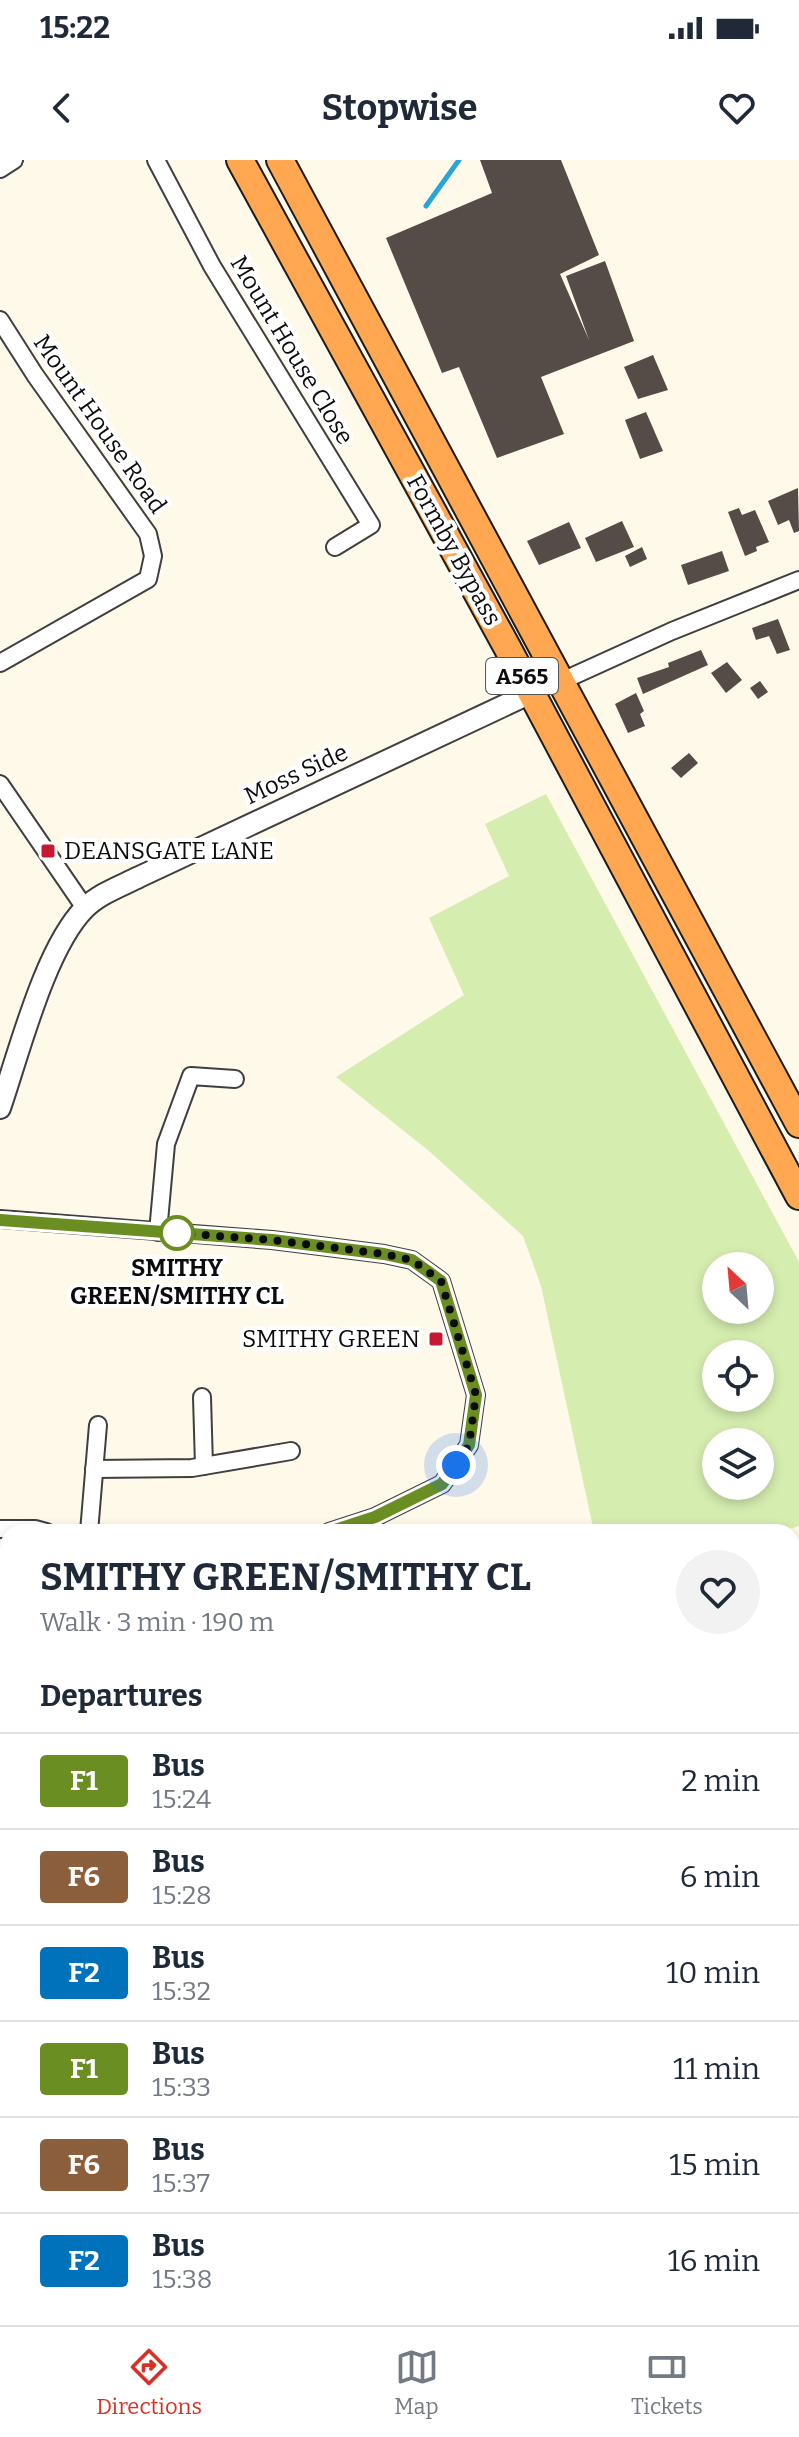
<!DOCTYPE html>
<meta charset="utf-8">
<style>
body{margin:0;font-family:Bitter,serif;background:#f2f2f3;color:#1f2937;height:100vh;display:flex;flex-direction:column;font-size:30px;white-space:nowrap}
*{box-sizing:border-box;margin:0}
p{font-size:26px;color:#747a83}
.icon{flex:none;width:44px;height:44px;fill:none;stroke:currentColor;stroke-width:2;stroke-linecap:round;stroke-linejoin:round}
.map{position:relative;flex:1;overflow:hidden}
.sheet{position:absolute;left:0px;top:1364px;width:800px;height:802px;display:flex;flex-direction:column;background:#fff;border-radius:24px 24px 0 0;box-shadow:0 4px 12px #0003}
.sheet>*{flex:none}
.badge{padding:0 16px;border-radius:6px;font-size:28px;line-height:52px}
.needle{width:52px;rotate:334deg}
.buttons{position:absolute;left:702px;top:1092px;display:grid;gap:16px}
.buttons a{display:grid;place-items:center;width:72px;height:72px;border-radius:50%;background:#fff;box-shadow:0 4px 12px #0003;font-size:40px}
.you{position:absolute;width:40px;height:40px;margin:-20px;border:6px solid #fff;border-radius:50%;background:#1a73e8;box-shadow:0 0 0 12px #1a73e833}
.map>.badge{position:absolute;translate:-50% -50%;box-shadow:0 0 0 4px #fff}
h2{padding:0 40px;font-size:30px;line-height:72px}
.round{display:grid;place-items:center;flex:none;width:84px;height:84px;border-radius:42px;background:#f2f2f3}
.overview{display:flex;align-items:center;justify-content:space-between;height:136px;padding:0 40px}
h1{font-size:38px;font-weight:700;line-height:60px}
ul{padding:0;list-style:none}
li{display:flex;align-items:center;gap:24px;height:96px;padding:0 40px;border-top:2px solid #e0e1e3}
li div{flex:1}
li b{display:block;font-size:30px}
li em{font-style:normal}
li .badge{min-width:88px;font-weight:700;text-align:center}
.status{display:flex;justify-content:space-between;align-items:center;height:56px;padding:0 40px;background:#fff;direction:ltr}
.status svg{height:22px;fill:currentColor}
header{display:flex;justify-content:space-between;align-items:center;height:104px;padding:0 40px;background:#fff;font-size:36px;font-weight:700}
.tab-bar{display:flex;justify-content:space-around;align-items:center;height:112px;border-top:2px solid #e0e1e3;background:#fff;font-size:22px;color:#747a83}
.tab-bar a{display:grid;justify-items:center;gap:4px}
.tab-bar .current{color:#d93025}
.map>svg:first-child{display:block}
.green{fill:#d6edb0;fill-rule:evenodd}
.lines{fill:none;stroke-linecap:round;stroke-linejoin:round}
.stream{stroke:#2aa5d9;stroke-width:5}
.building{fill:#554b47}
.minor-casing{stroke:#3f3f3f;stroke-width:20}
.tertiary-casing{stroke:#3f3f3f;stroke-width:24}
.trunk-casing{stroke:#1d1d1d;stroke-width:30}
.minor{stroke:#fff;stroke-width:16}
.tertiary{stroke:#fff;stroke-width:20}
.trunk{stroke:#ffa851;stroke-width:26}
.line-casing{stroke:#fff;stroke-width:18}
.line{stroke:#6b8e23;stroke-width:12}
.walk{stroke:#0c0c0c;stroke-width:8;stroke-dasharray:0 14.4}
.poi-dot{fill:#c71832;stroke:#fff;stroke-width:3}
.stop-dot{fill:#fff;stroke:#6b8e23;stroke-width:4}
.labels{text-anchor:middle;stroke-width:8;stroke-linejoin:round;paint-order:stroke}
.shield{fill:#fff;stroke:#555;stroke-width:2}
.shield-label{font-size:22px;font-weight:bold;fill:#0c0c0c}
.street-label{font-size:24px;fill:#0c0c0c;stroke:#fff}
.poi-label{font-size:24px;fill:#0c0c0c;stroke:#fff;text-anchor:start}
.stop-label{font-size:24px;font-weight:bold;fill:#0c0c0c;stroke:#fff}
</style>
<div class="status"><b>15:22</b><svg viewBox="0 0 49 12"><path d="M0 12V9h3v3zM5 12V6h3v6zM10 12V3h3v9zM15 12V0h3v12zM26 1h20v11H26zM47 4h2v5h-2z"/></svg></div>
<header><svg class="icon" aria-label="back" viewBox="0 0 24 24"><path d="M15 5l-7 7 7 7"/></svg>Stopwise<svg class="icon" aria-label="heart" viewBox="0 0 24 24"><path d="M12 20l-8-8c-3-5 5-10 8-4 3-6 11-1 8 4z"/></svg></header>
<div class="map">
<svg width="799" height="2165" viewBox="0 0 799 2165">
<rect width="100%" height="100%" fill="#fff9ea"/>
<!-- green -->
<path class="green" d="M 546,634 L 799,1102 L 799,1366 L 778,1372 L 594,1372 L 541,1126 L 523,1076 L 429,991 L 336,917 L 464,835 L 429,758 L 509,716 L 485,664 ZM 716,1106 L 760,1106 L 760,1150 L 716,1150 ZM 716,1194 L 760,1194 L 760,1238 L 716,1238 ZM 716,1282 L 760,1282 L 760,1326 L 716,1326 Z"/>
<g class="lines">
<!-- stream -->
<polyline class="stream" points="426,46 459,0"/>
</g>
<!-- building -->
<g class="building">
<polygon points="480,0 561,0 599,95 560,114 589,180 566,116 605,101 634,181 541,217 564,274 497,298 459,207 442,213 386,78 492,33"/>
<polygon points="653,195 668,230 638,239 624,207"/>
<polygon points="646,252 663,291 640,299 625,260"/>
<polygon points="798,328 799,371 794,373 789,360 778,365 768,341"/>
<polygon points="739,348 742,355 755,350 769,382 756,387 757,391 745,396 728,352"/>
<polygon points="622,361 634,387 596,402 585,378"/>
<polygon points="569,362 581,388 539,405 527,381"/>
<polygon points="642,387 647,399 630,407 625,396"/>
<polygon points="722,391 729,411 688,425 681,405"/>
<polygon points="778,459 790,490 777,494 769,476 756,480 752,468"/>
<polygon points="701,490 708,505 643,534 637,518 669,507 668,503"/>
<polygon points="727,502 742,520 726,533 711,513"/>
<polygon points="760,521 768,532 758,539 750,528"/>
<polygon points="636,533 644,551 640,554 645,566 628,573 615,544"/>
<polygon points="689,593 698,603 681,618 671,608"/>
</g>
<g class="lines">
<!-- minor casing -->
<g class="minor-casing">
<g id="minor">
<polyline points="156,0 212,106 371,365 335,387"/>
<polyline points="0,9 14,0"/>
<polyline points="0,160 35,215 148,374 153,396 148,419 0,503"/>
<polyline points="562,521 672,471 799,420"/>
<polyline points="0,624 85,748"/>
<polyline points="0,1059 272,1080 384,1094 412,1100 441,1121 476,1235 469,1285 442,1324 375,1357 329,1372"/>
<polyline points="158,1072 166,984 191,916 235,919"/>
<polyline points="202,1237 204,1306"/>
<polyline points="94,1309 192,1308 291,1291"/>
<polyline points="0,1369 35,1369 46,1372"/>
<polyline points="89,1372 98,1265"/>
<polyline points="792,1448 799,1441"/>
<polyline points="792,1463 799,1463"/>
<polyline points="792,1934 799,1932"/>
<polyline points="0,2055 8,2051"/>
<polyline points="792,2138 799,2136"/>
<polyline points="376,2158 379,2165"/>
<polyline points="664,2165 691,2158"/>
</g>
</g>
<!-- tertiary casing -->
<g class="tertiary-casing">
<g id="tertiary">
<path d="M 0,948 C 19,893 45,788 85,748 C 99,734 121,726 139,717 L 531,533"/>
<polyline points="0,1951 8,1973"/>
<polyline points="66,2158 67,2165"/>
</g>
</g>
<!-- trunk casing -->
<g class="trunk-casing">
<g id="trunk">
<polyline points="240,0 507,487 799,1036"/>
<polyline points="280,0 799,964"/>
</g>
</g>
<!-- minor -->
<use href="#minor" class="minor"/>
<!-- tertiary -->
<use href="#tertiary" class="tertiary"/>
<!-- trunk -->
<use href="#trunk" class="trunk"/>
</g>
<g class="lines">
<!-- line casing -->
<g class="line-casing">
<polyline id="line" points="0,1060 272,1080 384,1094 412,1100 441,1121 476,1235 469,1285 442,1324 375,1357 329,1372"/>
</g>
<!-- line -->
<use href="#line" class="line"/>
<!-- walk -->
<polyline class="walk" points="177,1073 272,1080 384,1094 412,1100 441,1121 476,1235 469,1285 456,1305"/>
</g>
<!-- markers -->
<g class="poi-dot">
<rect x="40" y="683" width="16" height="16" rx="4"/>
<rect x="428" y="1171" width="16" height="16" rx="4"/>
</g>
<circle class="stop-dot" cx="177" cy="1073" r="16"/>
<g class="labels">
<!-- shield labels -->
<rect class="shield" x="486" y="498" width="72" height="36" rx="6"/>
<g class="shield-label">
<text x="522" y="524">A565</text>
</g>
<!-- street labels -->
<g class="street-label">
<text transform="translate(292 190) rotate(59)" y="8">Mount House Close</text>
<text transform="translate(100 264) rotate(55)" y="8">Mount House Road</text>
<text transform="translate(454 390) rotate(61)" y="8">Formby Bypass</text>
<text transform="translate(296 614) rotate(-25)" y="8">Moss Side</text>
</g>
<!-- poi labels -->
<g class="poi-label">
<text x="64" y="699">DEANSGATE LANE</text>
<text x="420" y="1187" text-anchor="end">SMITHY GREEN</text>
</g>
<!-- stop labels -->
<g class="stop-label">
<text x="177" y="1116">SMITHY<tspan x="177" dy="28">GREEN/SMITHY CL</tspan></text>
</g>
</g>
</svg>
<div class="buttons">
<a><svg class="needle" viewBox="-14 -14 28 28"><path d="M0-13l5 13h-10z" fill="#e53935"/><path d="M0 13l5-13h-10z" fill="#747a83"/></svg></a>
<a><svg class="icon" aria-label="locate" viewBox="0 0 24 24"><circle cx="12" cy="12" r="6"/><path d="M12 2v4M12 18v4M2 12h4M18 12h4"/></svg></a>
<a><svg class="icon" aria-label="layers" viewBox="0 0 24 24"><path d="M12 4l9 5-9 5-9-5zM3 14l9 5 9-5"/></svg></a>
</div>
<div class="you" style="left:456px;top:1305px"></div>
<section class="sheet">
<div class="overview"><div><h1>SMITHY GREEN/SMITHY CL</h1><p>Walk · 3 min · 190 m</p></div><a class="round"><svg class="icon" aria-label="heart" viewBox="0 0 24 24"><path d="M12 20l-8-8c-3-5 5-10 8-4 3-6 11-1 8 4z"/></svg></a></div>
<h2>Departures</h2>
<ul>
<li><span class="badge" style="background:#6b8e23;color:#fff">F1</span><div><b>Bus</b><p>15:24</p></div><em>2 min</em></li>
<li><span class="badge" style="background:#8b5e3c;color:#fff">F6</span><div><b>Bus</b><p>15:28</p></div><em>6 min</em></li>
<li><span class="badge" style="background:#0072bc;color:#fff">F2</span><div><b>Bus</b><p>15:32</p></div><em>10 min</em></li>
<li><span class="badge" style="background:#6b8e23;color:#fff">F1</span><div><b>Bus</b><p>15:33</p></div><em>11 min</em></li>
<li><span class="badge" style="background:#8b5e3c;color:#fff">F6</span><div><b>Bus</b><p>15:37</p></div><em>15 min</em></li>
<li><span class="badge" style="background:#0072bc;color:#fff">F2</span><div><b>Bus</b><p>15:38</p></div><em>16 min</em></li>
</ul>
</section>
</div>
<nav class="tab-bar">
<a class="current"><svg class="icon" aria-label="directions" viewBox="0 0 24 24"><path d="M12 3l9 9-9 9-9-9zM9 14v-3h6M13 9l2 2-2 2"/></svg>Directions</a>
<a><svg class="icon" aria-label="map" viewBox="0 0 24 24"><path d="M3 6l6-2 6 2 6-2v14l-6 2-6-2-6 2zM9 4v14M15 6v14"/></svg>Map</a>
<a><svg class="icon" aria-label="tickets" viewBox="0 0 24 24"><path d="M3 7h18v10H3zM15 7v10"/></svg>Tickets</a>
</nav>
